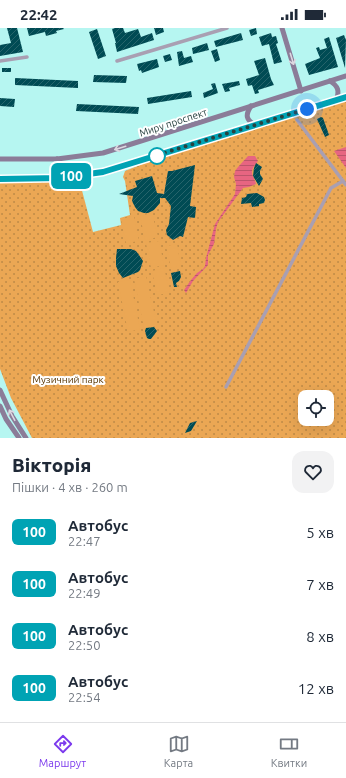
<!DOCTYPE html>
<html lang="uk">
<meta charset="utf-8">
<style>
body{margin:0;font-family:Ubuntu,sans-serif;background:#f2f2f3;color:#1f2937;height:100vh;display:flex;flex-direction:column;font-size:15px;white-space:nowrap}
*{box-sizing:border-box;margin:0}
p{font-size:13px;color:#747a83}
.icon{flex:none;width:22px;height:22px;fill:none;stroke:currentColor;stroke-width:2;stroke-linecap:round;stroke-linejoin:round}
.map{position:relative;height:410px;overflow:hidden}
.details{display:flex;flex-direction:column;background:#fff;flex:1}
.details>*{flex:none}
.badge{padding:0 8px;border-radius:6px;font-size:14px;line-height:26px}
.buttons{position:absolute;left:298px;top:362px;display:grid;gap:8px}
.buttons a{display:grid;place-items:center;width:36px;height:36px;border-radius:8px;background:#fff;box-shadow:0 4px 16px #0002;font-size:20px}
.you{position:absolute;width:20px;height:20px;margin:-10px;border:3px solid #fff;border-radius:50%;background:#1a73e8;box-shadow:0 0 0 6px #1a73e833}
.map>.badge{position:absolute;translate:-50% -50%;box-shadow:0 0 0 2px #fff}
.round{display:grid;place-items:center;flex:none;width:42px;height:42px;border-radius:12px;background:#f2f2f3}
.overview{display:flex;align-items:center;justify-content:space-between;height:68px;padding:0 12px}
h1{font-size:19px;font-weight:800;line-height:30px}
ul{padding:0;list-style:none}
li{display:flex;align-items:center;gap:12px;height:52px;padding:0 12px}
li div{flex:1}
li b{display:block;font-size:15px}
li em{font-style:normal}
li .badge{min-width:44px;font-weight:700;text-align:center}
.status{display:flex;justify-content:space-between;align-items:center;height:28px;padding:0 20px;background:#fff;direction:ltr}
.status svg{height:11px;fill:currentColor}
.dock{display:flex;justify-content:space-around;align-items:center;height:56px;border-top:1px solid #e0e1e3;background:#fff;font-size:11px;color:#747a83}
.dock a{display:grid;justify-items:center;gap:2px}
.dock .current{color:#7c3aed}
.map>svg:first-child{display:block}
.park{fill:url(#park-dots);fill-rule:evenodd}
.garden{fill:#eba754}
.water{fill:url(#water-rules)}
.building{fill:url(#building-hatch)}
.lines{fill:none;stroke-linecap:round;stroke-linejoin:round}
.street{stroke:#a99fb2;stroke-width:3.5}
.secondary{stroke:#8b7c98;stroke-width:5}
.oneway{stroke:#dcd8e0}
.line-casing{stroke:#fff;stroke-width:9}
.line{stroke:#00a3b4;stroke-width:6}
.walk{stroke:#284240;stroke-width:4;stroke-dasharray:0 7.2}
.stop-dot{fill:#fff;stroke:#00a3b4;stroke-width:2}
.labels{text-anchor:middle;stroke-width:4;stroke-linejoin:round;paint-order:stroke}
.street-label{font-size:10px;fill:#284240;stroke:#fff}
.park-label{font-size:10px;fill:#563401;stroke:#fff}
</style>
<div class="status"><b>22:42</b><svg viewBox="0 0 49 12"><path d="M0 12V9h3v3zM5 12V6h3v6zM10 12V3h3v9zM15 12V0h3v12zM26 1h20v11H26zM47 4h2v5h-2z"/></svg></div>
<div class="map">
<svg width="346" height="410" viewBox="0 0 346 410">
<defs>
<pattern id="park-dots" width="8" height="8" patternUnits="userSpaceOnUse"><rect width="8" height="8" fill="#eba754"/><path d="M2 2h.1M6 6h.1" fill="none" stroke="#be8a47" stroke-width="1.8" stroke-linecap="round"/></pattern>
<pattern id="water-rules" width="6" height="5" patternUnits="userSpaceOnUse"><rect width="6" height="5" fill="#e76581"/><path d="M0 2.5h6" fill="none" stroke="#bb556b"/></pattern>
<pattern id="building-hatch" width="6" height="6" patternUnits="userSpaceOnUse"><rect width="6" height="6" fill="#004b54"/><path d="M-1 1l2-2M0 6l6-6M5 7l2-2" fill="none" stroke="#26646b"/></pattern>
</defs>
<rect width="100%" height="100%" fill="#b6f6f1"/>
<!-- park -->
<path class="park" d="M 346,72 L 346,410 L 32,410 L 11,370 L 0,341 L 0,154 L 78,152 L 80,155 L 93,204 L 121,197 L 120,190 L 130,187 L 125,153 L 123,149 L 125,143 L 145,135 ZM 305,369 L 327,369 L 327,391 L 305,391 Z"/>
<!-- garden -->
<g class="garden">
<polygon points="152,185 158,209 145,212 140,188"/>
<polygon points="134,188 139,213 126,215 121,191"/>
<polygon points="159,213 164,237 151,240 146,215"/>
<polygon points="177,216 181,238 171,240 166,218"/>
<polygon points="164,240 170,265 157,267 152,243"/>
<polygon points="146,248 157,298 144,300 134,251"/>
<polygon points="130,252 140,301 128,304 118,254"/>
</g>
<!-- water -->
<g class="water">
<polygon points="346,119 346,140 334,123"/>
<path d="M 248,128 L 255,128 L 258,133 C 248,145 253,145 256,156 L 249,159 L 243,160 L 218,194 L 216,201 L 214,216 L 208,227 L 208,237 L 193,253 L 186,265 L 184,262 L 191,252 L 197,245 L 203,241 L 205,238 L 206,230 L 215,196 L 235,166 L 236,156 L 234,149 L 235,143 L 238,139 Z"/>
</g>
<!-- building -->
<g class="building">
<polygon points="7,0 17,0 23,24 0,28 0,17 11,15"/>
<polygon points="27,0 63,0 64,1 56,3 57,5 46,8 45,4 29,8"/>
<polygon points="115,0 123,0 125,5 138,1 141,9 152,5 154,12 117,24 115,15 116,15 112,1"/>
<polygon points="154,0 163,0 164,4 156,7"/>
<polygon points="256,0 257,6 251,8 249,2"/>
<polygon points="97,1 106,28 98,31 89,4"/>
<polygon points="241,5 243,12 216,19 214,13"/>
<polygon points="271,5 272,9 276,8 278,15 276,16 282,34 274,36 269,16 262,18 259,9"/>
<polygon points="344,7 346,12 345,40 336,10"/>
<polygon points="329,9 338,39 309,47 305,36 320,30 316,20 319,19 320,22 327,20 324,11"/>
<polygon points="207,15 209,22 193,26 192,20"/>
<polygon points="217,21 220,32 215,34 211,23"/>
<polygon points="182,23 184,30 191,28 193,34 179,38 177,24"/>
<polygon points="170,26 172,32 165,34 163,28"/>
<polygon points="265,30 271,51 274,57 258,62 259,65 255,66 252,57 248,58 246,51 259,47 254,33"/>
<polygon points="157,31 159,39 142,45 141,42 139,43 137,36"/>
<rect x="2" y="40" width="9" height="4"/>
<polygon points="94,47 127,48 126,55 93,54"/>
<polygon points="15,50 78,53 78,60 15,57"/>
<polygon points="239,53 240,57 229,60 230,63 225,64 222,56"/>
<polygon points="215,55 218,65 204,70 203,65 213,61 211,56"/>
<polygon points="191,63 192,69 148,76 147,70"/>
<polygon points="0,70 15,71 14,79 0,78"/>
<polygon points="77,76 139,79 138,86 76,83"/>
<polygon points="321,89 323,90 328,104 329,107 325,109 317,91"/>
<polygon points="256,135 262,139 260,143 260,146 263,151 259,158 253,148 254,140"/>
<polygon points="195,137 190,178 196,179 195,190 188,189 183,209 180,208 173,212 167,207 166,202 169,196 171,178 165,170 160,170 160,175 154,182 148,185 144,185 138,183 135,179 132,173 133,168 119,166 137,159 135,153 152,148 157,165 164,166 168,143 172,143"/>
<polygon points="257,165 264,169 265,172 264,175 259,176 259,178 252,179 251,175 241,176 242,170 246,169 247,166"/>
<polygon points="117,221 131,221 136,223 139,227 143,233 140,242 138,244 123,250 119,245 116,238 116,230"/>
<polygon points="180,243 181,249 179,253 176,255 177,259 174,259 171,245"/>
<polygon points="154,299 157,303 151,311 149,311 147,310 145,303 146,300"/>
<polygon points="197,393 191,403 185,405 190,395"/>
</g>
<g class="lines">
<!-- street -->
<g class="street">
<polyline points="0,33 27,29"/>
<polyline points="117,33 227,0"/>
<polyline points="297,92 346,157"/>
<polyline points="226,359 331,160 343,153"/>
</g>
<!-- secondary -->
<g class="secondary">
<polyline points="282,0 301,63"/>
<path d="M 330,53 C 338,58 340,63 336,72"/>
<path d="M 251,78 C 245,87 246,92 255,97"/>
<polyline points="0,131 57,131 103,125 346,48"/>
<polyline points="57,131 62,136 64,142 59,150"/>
<polyline points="0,151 59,150 103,144 346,69"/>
<polyline points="0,362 12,388 26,410"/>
<polyline points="0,378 6,391 19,410"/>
</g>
</g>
<!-- one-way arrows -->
<defs><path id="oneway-shaft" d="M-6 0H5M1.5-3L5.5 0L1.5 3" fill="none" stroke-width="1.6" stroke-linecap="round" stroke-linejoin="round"/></defs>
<g class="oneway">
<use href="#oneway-shaft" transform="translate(292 31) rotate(73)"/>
<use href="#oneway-shaft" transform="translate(120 120) rotate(163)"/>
<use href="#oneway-shaft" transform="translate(12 387) rotate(-118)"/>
</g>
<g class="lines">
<!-- line casing -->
<g class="line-casing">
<polyline id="line" points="0,151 59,150 103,144 346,69"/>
</g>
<!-- line -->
<use href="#line" class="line"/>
<!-- walk -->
<polyline class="walk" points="157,128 154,128 307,81"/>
</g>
<!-- markers -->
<circle class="stop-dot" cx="157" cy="128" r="8"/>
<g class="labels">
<!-- street labels -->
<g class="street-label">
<text transform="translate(173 94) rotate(-18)" y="4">Миру проспект</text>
</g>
<!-- park labels -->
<g class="park-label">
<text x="68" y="355">Музичний парк</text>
</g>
</g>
</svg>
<div class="buttons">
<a><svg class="icon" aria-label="locate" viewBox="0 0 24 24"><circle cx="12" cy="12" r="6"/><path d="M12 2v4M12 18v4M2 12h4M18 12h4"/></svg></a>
</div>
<div class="you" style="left:307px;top:81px"></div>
<b class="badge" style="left:71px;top:148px;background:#00a3b4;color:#fff">100</b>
</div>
<section class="details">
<div class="overview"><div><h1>Вікторія</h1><p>Пішки · 4 хв · 260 m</p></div><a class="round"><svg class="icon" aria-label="heart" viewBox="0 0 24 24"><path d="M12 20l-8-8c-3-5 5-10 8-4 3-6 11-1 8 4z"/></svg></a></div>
<ul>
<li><span class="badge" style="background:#00a3b4;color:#fff">100</span><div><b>Автобус</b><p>22:47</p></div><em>5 хв</em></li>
<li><span class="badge" style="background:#00a3b4;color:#fff">100</span><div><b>Автобус</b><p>22:49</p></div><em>7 хв</em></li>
<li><span class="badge" style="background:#00a3b4;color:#fff">100</span><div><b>Автобус</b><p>22:50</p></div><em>8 хв</em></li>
<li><span class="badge" style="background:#00a3b4;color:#fff">100</span><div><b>Автобус</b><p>22:54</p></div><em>12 хв</em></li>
</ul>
</section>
<nav class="dock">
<a class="current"><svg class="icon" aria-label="directions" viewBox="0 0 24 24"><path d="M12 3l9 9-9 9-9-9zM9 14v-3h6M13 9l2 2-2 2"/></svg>Маршрут</a>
<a><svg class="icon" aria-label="map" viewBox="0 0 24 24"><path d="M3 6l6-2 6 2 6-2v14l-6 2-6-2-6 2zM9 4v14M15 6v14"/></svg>Карта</a>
<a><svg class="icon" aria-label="tickets" viewBox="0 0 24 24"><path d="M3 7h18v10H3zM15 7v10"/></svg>Квитки</a>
</nav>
